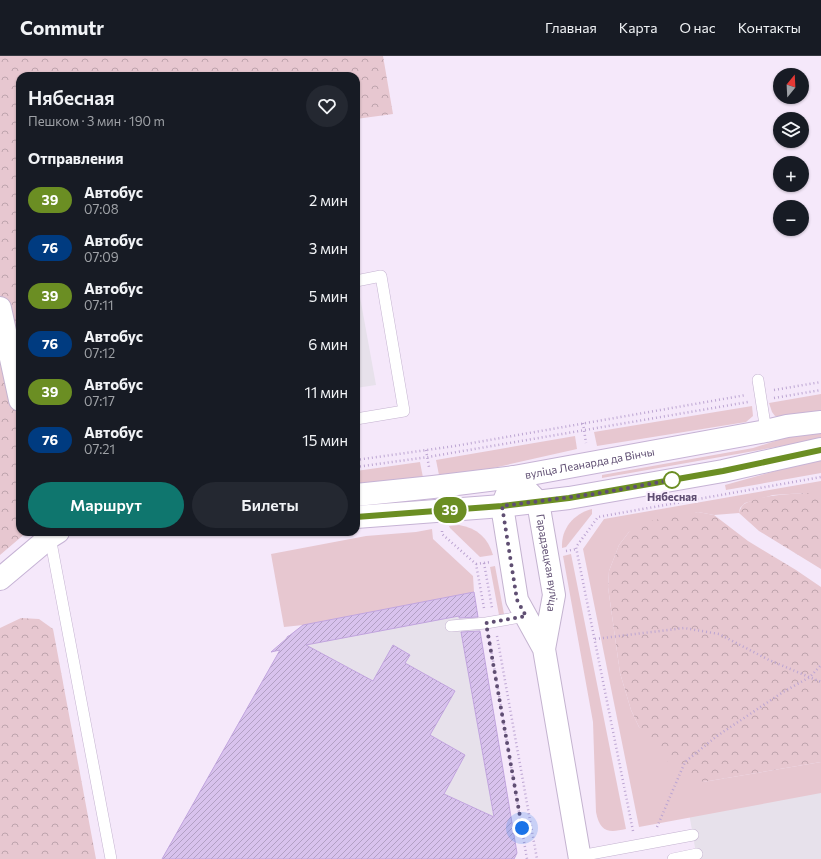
<!DOCTYPE html>
<html lang="ru">
<meta charset="utf-8">
<style>
body{margin:0;font-family:Commissioner,sans-serif;background:#242831;color:#f1f3f6;height:100vh;display:flex;flex-direction:column;font-size:15px;white-space:nowrap}
*{box-sizing:border-box;margin:0}
p{font-size:13px;color:#9ea1a6}
.icon{flex:none;width:22px;height:22px;fill:none;stroke:currentColor;stroke-width:2;stroke-linecap:round;stroke-linejoin:round}
.map{position:relative;flex:1;overflow:hidden}
.sheet{position:absolute;left:16px;top:16px;width:344px;height:464px;display:flex;flex-direction:column;background:#171b24;border-radius:12px;box-shadow:0 1px 3px #0004}
.sheet>*{flex:none}
.badge{padding:0 8px;border-radius:13px;font-size:14px;line-height:26px}
.needle{width:26px;rotate:18deg}
.tools{position:absolute;left:773px;top:12px;display:grid;gap:8px}
.tools a{display:grid;place-items:center;width:36px;height:36px;border-radius:50%;background:#171b24;box-shadow:0 1px 3px #0004;font-size:20px}
.you{position:absolute;width:20px;height:20px;margin:-10px;border:3px solid #fff;border-radius:50%;background:#1a73e8;box-shadow:0 0 0 6px #1a73e833}
.map>.badge{position:absolute;translate:-50% -50%;box-shadow:0 0 0 2px #fff}
h2{padding:0 12px;font-size:15px;line-height:36px}
.round{display:grid;place-items:center;flex:none;width:42px;height:42px;border-radius:21px;background:#242831}
.head{display:flex;align-items:center;justify-content:space-between;height:68px;padding:0 12px}
h1{font-size:19px;font-weight:600;line-height:30px}
.cta{display:flex;gap:8px;margin-top:auto;padding:8px 12px}
.cta a{flex:1;height:46px;border-radius:24px;background:#0f766e;color:#fff;font-size:16px;font-weight:600;line-height:46px;text-align:center}
.cta a+a{background:#242831;color:#f1f3f6}
ul{padding:0;list-style:none}
li{display:flex;align-items:center;gap:12px;height:48px;padding:0 12px}
li div{flex:1}
li b{display:block;font-size:15px}
li em{font-style:normal}
li .badge{min-width:44px;font-weight:700;text-align:center}
header{display:flex;align-items:center;gap:24px;box-sizing:border-box;height:56px;padding:0 20px;background:#171b24;border-bottom:1px solid #363941}
header strong{font-size:19px}
nav{display:flex;gap:22px;margin-inline-start:auto;font-size:14px}
.map>svg:first-child{display:block}
.industrial{fill:#e7e1eb}
.grass{fill:#e7c7d0}
.forest{fill:url(#forest-crowns)}
.building{fill:url(#building-hatch);stroke:#c1a4de}
.lines{fill:none;stroke-linecap:round;stroke-linejoin:round}
.service-casing{stroke:#c4b3d0;stroke-width:12}
.minor-casing{stroke:#c4b3d0;stroke-width:24}
.tertiary-casing{stroke:#c4b3d0;stroke-width:24}
.secondary-casing{stroke:#c6b3d5;stroke-width:24}
.path{stroke:#bca5d2;stroke-width:2.5;stroke-dasharray:1 3;stroke-linecap:butt}
.service{stroke:#fff;stroke-width:11}
.minor{stroke:#fff;stroke-width:22}
.tertiary{stroke:#fff;stroke-width:22}
.secondary{stroke:#fff;stroke-width:22}
.line-casing{stroke:#fff;stroke-width:9}
.line{stroke:#6b8e23;stroke-width:6}
.walk{stroke:#5f4e72;stroke-width:4;stroke-dasharray:0 7.2}
.stop-dot{fill:#fff;stroke:#6b8e23;stroke-width:2}
.labels{text-anchor:middle;stroke-width:4;stroke-linejoin:round;paint-order:stroke}
.street-label{font-size:11px;fill:#5f4e72;stroke:#f9eefd}
.stop-label{font-size:11px;font-weight:bold;fill:#5f4e72;stroke:#f9eefd}
</style>
<header>
<strong>Commutr</strong>
<nav><a>Главная</a><a>Карта</a><a>О нас</a><a>Контакты</a></nav>
</header>
<div class="map">
<svg width="821" height="803" viewBox="0 0 821 803">
<defs>
<pattern id="forest-crowns" width="20" height="18" patternUnits="userSpaceOnUse"><rect width="20" height="18" fill="#e7c7d0"/><path d="M2 6a3 3 0 1 1 6 0M12 15a3 3 0 1 1 6 0" fill="none" stroke="#bea4ad"/></pattern>
<pattern id="building-hatch" width="6" height="6" patternUnits="userSpaceOnUse"><rect width="6" height="6" fill="#d8c2ed"/><path d="M-1 1l2-2M0 6l6-6M5 7l2-2" fill="none" stroke="#b2a0c4"/></pattern>
</defs>
<rect width="100%" height="100%" fill="#f5e8fa"/>
<!-- industrial -->
<g class="industrial">
<polygon points="360,241 376,329 356,332 356,242"/>
<polygon points="474,536 517,797 514,803 162,803 286,583 303,569"/>
<polygon points="821,730 821,803 697,803 689,757"/>
</g>
<!-- grass -->
<g class="grass">
<polygon points="821,338 821,356 781,360 775,360 772,356 769,347"/>
<polygon points="752,350 753,360 746,366 597,390 594,376"/>
<polygon points="821,376 821,383 602,422 602,419 753,392 788,381"/>
<polygon points="575,380 577,393 440,424 436,404"/>
<polygon points="821,404 821,417 726,434 725,429 804,407"/>
<polygon points="420,406 424,427 356,430 356,415"/>
<polygon points="821,425 821,437 806,437 773,439 745,447 740,452 739,457 714,459 698,456 629,476 619,489 609,515 608,531 620,617 631,654 639,671 703,726 821,706 821,737 639,771 583,493 604,463"/>
<path d="M 592,453 L 592,458 L 566,491 L 562,492 C 561,473 573,458 592,453 Z"/>
<path d="M 459,469 C 477,472 488,482 493,499 L 480,501 L 450,472 L 449,470 Z"/>
<polygon points="432,473 433,483 473,520 474,536 303,569 284,571 271,498 366,480 416,476"/>
<path d="M 571,498 L 626,773 C 608,777 600,776 596,756 L 593,666 L 563,500 Z"/>
<polygon points="495,510 504,558 499,559 490,511"/>
</g>
<!-- forest -->
<g class="forest">
<polygon points="0,0 383,0 393,58 356,63 356,20 20,20 20,476 27,476 0,499"/>
<path d="M 806,437 L 821,437 L 821,513 L 759,475 L 739,457 C 740,453 742,449 746,447 C 762,439 788,438 806,437 Z"/>
<polygon points="698,456 714,459 748,485 796,514 821,531 821,706 703,726 667,705 655,692 639,671 631,654 620,617 608,531 609,515 619,489 629,476 639,469 654,464"/>
<polygon points="21,562 39,563 53,573 96,803 0,803 0,572"/>
</g>
<!-- building -->
<polygon class="building" points="474,536 478,561 459,562 459,560 306,589 373,625 393,589 410,599 405,607 455,635 430,679 465,699 444,738 494,761 461,576 480,575 517,797 514,803 162,803 280,594 271,596 286,583 288,580 289,580 303,569"/>
<g class="lines">
<!-- service casing -->
<g class="service-casing">
<g id="service">
<polyline points="356,225 381,220 404,355 356,363"/>
<polyline points="758,324 766,375"/>
<polyline points="50,481 111,803"/>
<polyline points="451,570 486,567 526,560"/>
<polyline points="580,800 693,779"/>
<polyline points="673,803 697,798"/>
</g>
</g>
<!-- minor casing -->
<g class="minor-casing">
<polyline id="minor" points="0,252 20,344"/>
</g>
<!-- tertiary casing -->
<g class="tertiary-casing">
<g id="tertiary">
<path id="s1" d="M 544,593 L 517,544 L 502,450 L 514,421 L 538,446 L 554,539 L 544,593 L 580,803"/>
</g>
</g>
<!-- secondary casing -->
<g class="secondary-casing">
<g id="secondary">
<path id="s2" d="M 356,439 L 433,431 L 514,421 L 766,375 L 787,370 L 821,366"/>
<polyline points="356,461 502,450 569,442 723,415 821,393"/>
<polyline points="0,523 50,481 58,476"/>
</g>
</g>
<!-- path -->
<g class="path">
<polyline points="774,334 821,326"/>
<polyline points="774,342 821,334"/>
<polyline points="583,367 586,387"/>
<polyline points="426,394 429,411"/>
<polyline points="356,404 455,390 746,339"/>
<polyline points="356,411 428,401 748,346"/>
<polyline points="442,475 442,478 476,508 484,552"/>
<polyline points="566,495 577,493"/>
<polyline points="484,507 492,552"/>
<polyline points="476,508 491,506"/>
<polyline points="497,580 537,803"/>
<polyline points="489,581 527,803"/>
<polyline points="595,583 684,572 719,578 769,604 821,626"/>
<polyline points="657,771 685,706 717,680 783,636 810,621 821,609"/>
<polyline points="633,775 576,491 598,461 821,421"/>
</g>
<!-- service -->
<use href="#service" class="service"/>
<!-- minor -->
<use href="#minor" class="minor"/>
<!-- tertiary -->
<use href="#tertiary" class="tertiary"/>
<!-- secondary -->
<use href="#secondary" class="secondary"/>
</g>
<g class="lines">
<!-- line casing -->
<g class="line-casing">
<polyline id="line" points="356,461 502,450 569,442 723,415 821,394"/>
</g>
<!-- line -->
<use href="#line" class="line"/>
<!-- walk -->
<polyline class="walk" points="522,772 486,567 526,560 517,544 502,450 594,438 672,424"/>
</g>
<!-- markers -->
<circle class="stop-dot" cx="672" cy="424" r="8"/>
<g class="labels">
<!-- street labels -->
<g class="street-label">
<text dy="4" stroke="none"><textPath href="#s2" startOffset="236">вуліца Леанарда да Вінчы</textPath></text>
<text dy="4" stroke="none"><textPath href="#s1" startOffset="279">Гарадзецкая вуліца</textPath></text>
</g>
<!-- stop labels -->
<g class="stop-label">
<text x="672" y="445">Нябесная</text>
</g>
</g>
</svg>
<div class="tools">
<a><svg class="needle" viewBox="-14 -14 28 28"><path d="M0-13l5 13h-10z" fill="#e53935"/><path d="M0 13l5-13h-10z" fill="#9ea1a6"/></svg></a>
<a><svg class="icon" aria-label="layers" viewBox="0 0 24 24"><path d="M12 4l9 5-9 5-9-5zM3 14l9 5 9-5"/></svg></a>
<a>+</a>
<a>−</a>
</div>
<div class="you" style="left:522px;top:772px"></div>
<b class="badge" style="left:450px;top:454px;background:#6b8e23;color:#fff">39</b>
<section class="sheet">
<div class="head"><div><h1>Нябесная</h1><p>Пешком · 3 мин · 190 m</p></div><a class="round"><svg class="icon" aria-label="heart" viewBox="0 0 24 24"><path d="M12 20l-8-8c-3-5 5-10 8-4 3-6 11-1 8 4z"/></svg></a></div>
<h2>Отправления</h2>
<ul>
<li><span class="badge" style="background:#6b8e23;color:#fff">39</span><div><b>Автобус</b><p>07:08</p></div><em>2 мин</em></li>
<li><span class="badge" style="background:#003b80;color:#fff">76</span><div><b>Автобус</b><p>07:09</p></div><em>3 мин</em></li>
<li><span class="badge" style="background:#6b8e23;color:#fff">39</span><div><b>Автобус</b><p>07:11</p></div><em>5 мин</em></li>
<li><span class="badge" style="background:#003b80;color:#fff">76</span><div><b>Автобус</b><p>07:12</p></div><em>6 мин</em></li>
<li><span class="badge" style="background:#6b8e23;color:#fff">39</span><div><b>Автобус</b><p>07:17</p></div><em>11 мин</em></li>
<li><span class="badge" style="background:#003b80;color:#fff">76</span><div><b>Автобус</b><p>07:21</p></div><em>15 мин</em></li>
</ul>
<div class="cta"><a>Маршрут</a><a>Билеты</a></div>
</section>
</div>
